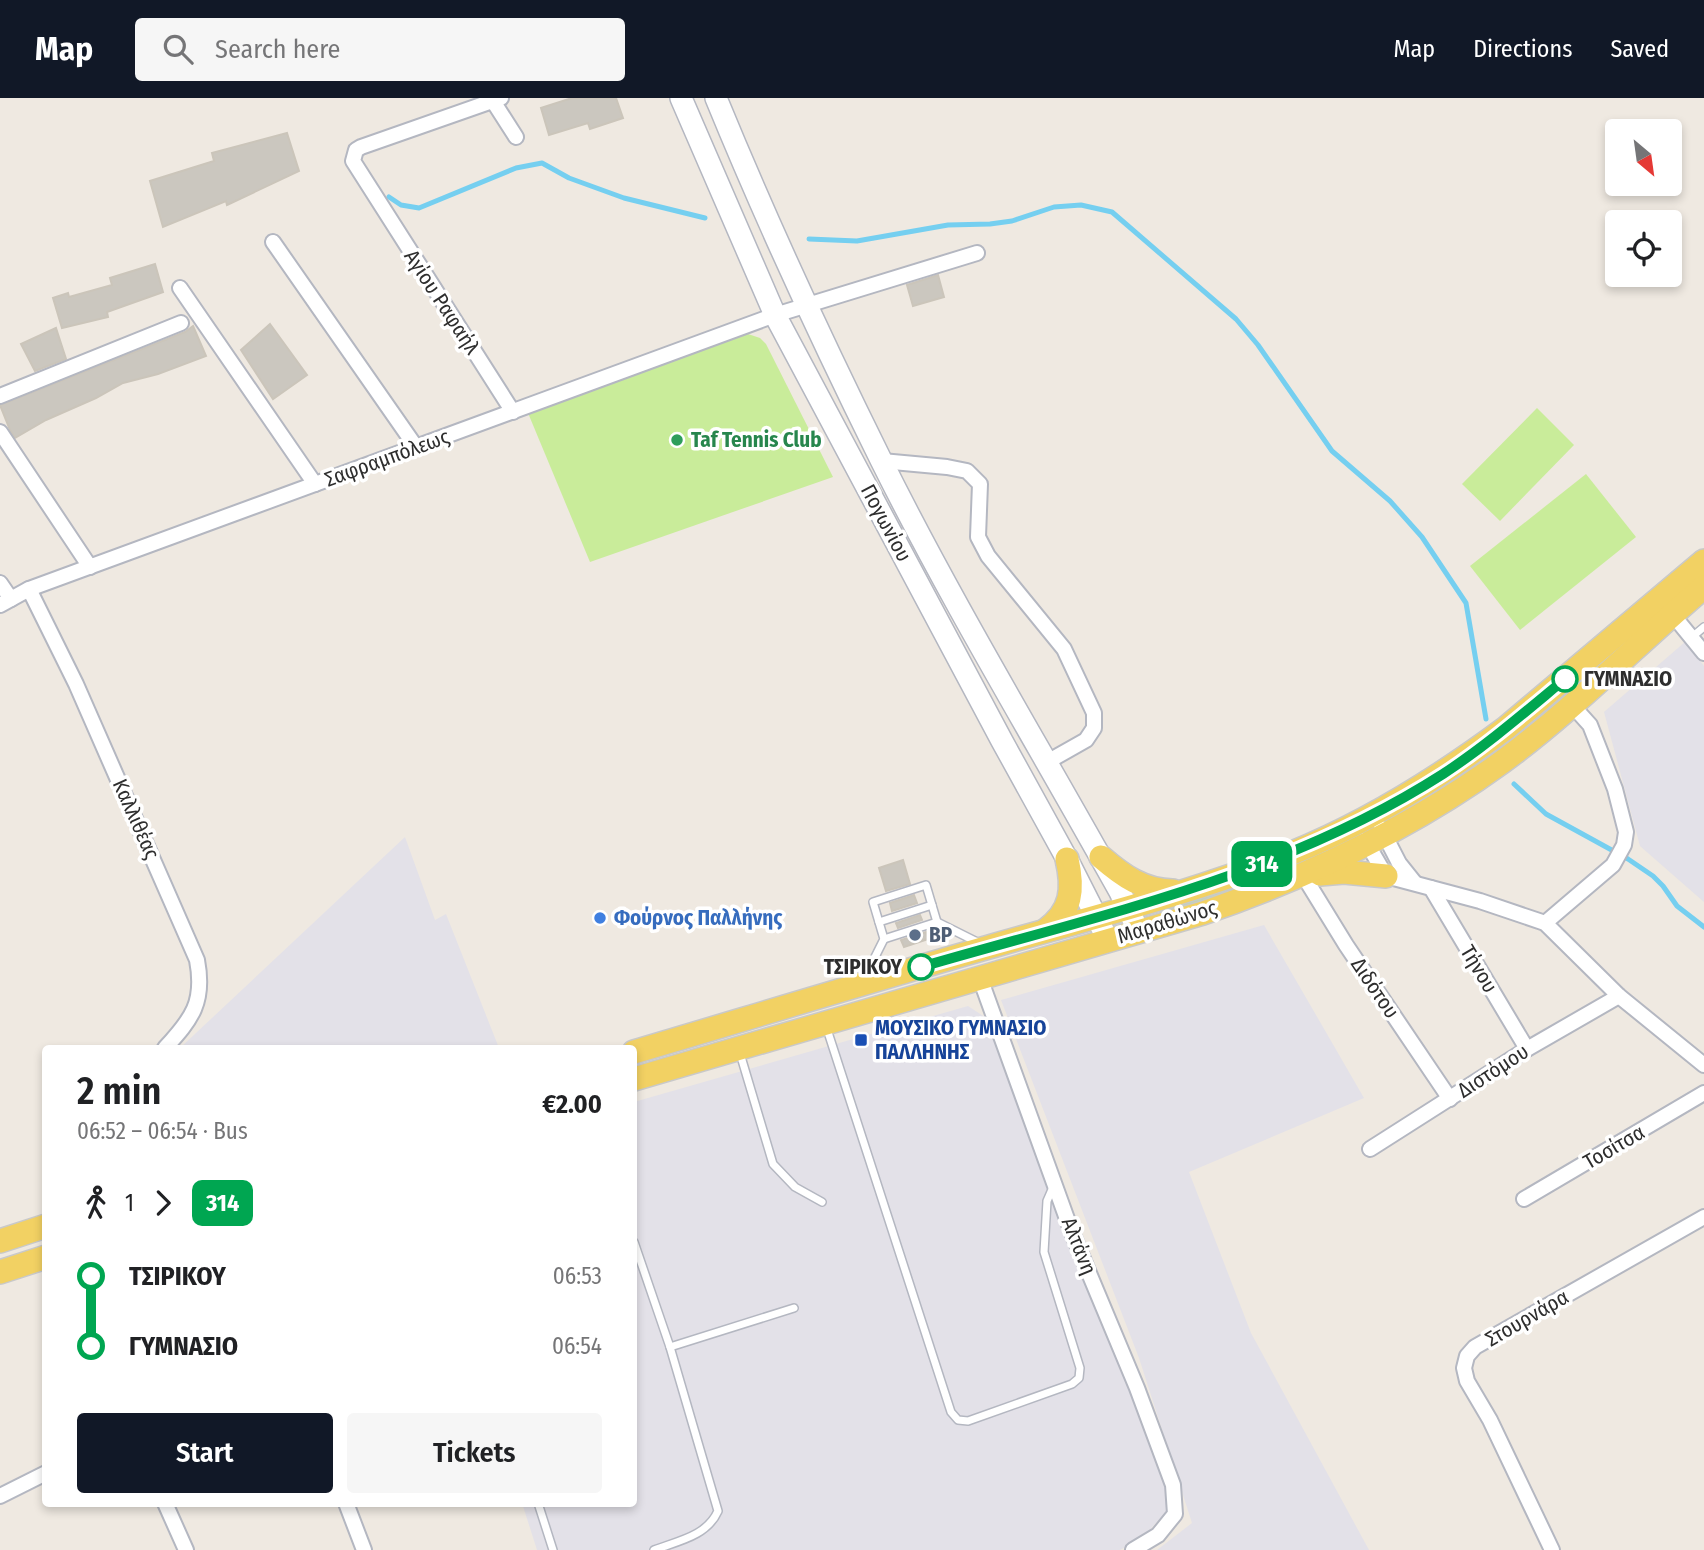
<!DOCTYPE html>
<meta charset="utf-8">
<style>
body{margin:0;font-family:"Fira Sans Condensed",sans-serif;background:#f6f6f6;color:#202124;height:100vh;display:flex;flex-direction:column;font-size:26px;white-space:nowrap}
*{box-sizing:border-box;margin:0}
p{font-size:23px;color:#757577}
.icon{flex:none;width:38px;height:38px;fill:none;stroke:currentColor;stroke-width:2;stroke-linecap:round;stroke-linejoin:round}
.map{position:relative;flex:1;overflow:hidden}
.side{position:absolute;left:42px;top:947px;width:595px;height:462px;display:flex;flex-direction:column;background:#fff;border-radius:7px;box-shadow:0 4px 10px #0003}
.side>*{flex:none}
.badge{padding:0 14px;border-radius:10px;font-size:24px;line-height:46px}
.needle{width:46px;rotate:151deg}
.buttons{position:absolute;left:1605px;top:21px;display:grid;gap:14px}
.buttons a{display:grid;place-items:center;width:77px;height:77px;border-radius:7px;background:#fff;box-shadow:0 4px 10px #0003;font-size:35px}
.map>.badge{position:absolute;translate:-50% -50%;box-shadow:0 0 0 4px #fff}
.legs{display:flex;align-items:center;gap:10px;height:77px;padding:0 35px;font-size:23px}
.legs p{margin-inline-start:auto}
.overview{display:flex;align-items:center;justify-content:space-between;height:119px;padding:0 35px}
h1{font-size:38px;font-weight:600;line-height:52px}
.cta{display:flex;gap:14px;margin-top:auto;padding:14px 35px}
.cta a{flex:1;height:80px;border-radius:7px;background:#111827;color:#fff;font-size:28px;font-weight:600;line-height:80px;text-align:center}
.cta a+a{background:#f6f6f6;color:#202124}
ul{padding:0 35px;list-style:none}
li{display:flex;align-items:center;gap:24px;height:70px;font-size:26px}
li i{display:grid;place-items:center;width:10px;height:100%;margin:0 9px;background:currentColor}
li i::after{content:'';width:18px;height:18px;margin:-9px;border:5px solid;border-radius:50%;background:#fff}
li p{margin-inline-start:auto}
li:first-child i{background:linear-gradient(#0000 50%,currentColor 0)}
li:last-child i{background:linear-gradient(currentColor 50%,#0000 0)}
header{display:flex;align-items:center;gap:42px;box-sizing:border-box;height:98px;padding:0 35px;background:#111827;color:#fff}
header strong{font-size:33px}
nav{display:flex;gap:38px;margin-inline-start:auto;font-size:24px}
.search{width:490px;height:63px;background:#f6f6f6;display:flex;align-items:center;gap:18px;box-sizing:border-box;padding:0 24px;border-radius:7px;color:#757577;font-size:26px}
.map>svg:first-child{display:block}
.industrial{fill:#e3e1e8}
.green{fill:#b6e59e}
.pitch{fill:#c9ec9a}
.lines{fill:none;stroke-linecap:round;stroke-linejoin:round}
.stream{stroke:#75cff0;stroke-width:5}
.building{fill:#cbc7bf;stroke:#cbc5ba;stroke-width:2}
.lane-casing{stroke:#b4b7c1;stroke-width:10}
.street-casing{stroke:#b4b7c1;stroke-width:18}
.secondary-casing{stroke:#b4b7c1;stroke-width:24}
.primary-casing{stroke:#c9c9c9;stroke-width:26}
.lane{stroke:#fff;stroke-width:7}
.street{stroke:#fff;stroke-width:14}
.secondary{stroke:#fff;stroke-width:21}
.primary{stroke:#f2d163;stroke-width:23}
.line-1-casing{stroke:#fff;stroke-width:16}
.line-1{stroke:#00a651;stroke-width:10}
.leisure-dot{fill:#2e9e5b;stroke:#fff;stroke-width:2.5}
.stop-1-dot{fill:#fff;stroke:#00a651;stroke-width:3.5}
.shop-dot{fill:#3f7fe0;stroke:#fff;stroke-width:2.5}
.service-dot{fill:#5c6f8a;stroke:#fff;stroke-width:2.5}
.transit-dot{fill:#1a4fb4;stroke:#fff;stroke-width:2.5}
.labels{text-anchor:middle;stroke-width:7;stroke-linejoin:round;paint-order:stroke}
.street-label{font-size:21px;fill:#2e2e2e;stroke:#fff}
.leisure-label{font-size:21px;font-weight:bold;fill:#27864d;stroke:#fff;text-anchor:start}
.stop-label{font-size:21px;font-weight:bold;fill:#2e2e2e;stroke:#fff;text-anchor:start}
.shop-label{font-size:21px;font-weight:bold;fill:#366cbe;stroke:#fff;text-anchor:start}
.service-label{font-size:21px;font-weight:bold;fill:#4e5e75;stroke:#fff;text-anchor:start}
.transit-label{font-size:21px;font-weight:bold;fill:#164399;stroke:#fff;text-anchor:start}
</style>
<header>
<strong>Map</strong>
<div class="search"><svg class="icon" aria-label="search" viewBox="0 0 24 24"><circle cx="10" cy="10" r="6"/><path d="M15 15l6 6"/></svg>Search here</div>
<nav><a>Map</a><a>Directions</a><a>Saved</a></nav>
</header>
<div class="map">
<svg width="1704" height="1452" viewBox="0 0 1704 1452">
<rect width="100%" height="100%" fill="#efe9e1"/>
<!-- industrial -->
<g class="industrial">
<polygon points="1685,544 1704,568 1704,804 1640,748 1604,614"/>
<polygon points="405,739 435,822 446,816 499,950 180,950"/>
<polygon points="1264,827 1364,1000 1189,1074 1251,1235 1369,1452 1157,1452 1192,1425 1139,1260 1001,902"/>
<polygon points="968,908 991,923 1166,1390 1167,1413 1143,1439 1120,1452 537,1452 522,1405 634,1405 634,1004"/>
</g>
<!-- green -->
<g class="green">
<polygon points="1614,553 1566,599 1514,641 1511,639"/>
<polygon points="1341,745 1344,752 1173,818 1141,821 1230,790"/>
</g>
<!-- pitch -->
<g class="pitch">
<polygon points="748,236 760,240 766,246 833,379 590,464 528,315"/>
<polygon points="1537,310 1574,347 1500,423 1462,386"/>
<polygon points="1586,376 1636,439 1520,532 1470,468"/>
</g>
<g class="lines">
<!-- stream -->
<g class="stream">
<polyline points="389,99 401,107 419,110 516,70 542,65 569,80 624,100 705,120"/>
<polyline points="809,141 857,143 948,127 990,126 1012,123 1054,109 1081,107 1112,114 1236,221 1258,247 1332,353 1390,403 1422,439 1466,505 1486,621"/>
<polyline points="1514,686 1546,716 1628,761 1653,778 1663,788 1677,808 1704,829"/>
</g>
</g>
<!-- building -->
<g class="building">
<polygon points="572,0 616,0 623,20 590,31 588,25 549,37 541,10"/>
<polygon points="287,35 299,73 227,107 226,103 163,129 150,83 214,63 212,55"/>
<polygon points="155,166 163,194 107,214 108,219 62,230 53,200 68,195 69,199 112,187 110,180"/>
<polygon points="938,177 944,199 913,208 907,187"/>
<polygon points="270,226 307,277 273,301 241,252"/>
<polygon points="193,228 206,258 158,276 123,285 96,300 46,322 15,340 10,332 0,307 185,234"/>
<polygon points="56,230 66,261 35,273 21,246"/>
<polygon points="903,762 910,786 886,793 879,770"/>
<polygon points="914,797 917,805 892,813 890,805"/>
<polygon points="920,817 922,822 898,830 896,825"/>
<polygon points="926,834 928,841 904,849 901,842"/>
</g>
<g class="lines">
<!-- lane casing -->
<g class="lane-casing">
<g id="lane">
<polyline points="1692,539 1704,529"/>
<polyline points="879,824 932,807"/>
<polyline points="884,841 937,824 981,846"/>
<polyline points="865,879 884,841 873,804 926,787 937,824"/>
<polyline points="826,928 951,1314 958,1322 968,1323 1072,1286 1079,1280 1080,1270 1044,1154 1047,1103 1054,1087"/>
<polyline points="739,952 773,1066 795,1089 822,1104"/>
<path d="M 634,1144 L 670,1249 L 718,1413 C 707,1438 678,1443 654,1452"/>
<polyline points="670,1249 794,1210"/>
<polyline points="538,1405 553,1452"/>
</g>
</g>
<!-- street casing -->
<g class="street-casing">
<g id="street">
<polyline points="491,0 516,39"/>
<polyline points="501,0 361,49 356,52 353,63 513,314"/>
<polyline points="273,144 416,349"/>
<polyline points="180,190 315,386"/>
<polyline points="0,298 181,225"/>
<polyline points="0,334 90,469"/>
<polyline points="882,363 947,369 967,373 980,386 978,439 988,458 1064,551 1094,615 1094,630 1086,642 1047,664"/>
<polyline points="0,485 11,501"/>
<path d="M 29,491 L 76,586 L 197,862 C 205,904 192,921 165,950"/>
<polyline points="0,507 29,491 775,217 977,155"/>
<polyline points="1673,517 1704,555"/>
<polyline points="1381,730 1399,765 1415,785"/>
<polyline points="1365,742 1386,778 1480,803 1545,825 1619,898 1704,967"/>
<polyline points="1303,777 1346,847 1450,1001"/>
<polyline points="1431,790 1527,951"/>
<polyline points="1545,825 1613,767 1624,747 1626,734 1615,691 1590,627 1572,607"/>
<polyline points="980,880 1071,1132 1137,1290 1173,1387 1175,1416 1158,1437 1133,1452"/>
<polyline points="1370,1051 1527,951 1619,898"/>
<polyline points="1524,1101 1704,995"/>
<polyline points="0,1398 46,1375"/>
<polyline points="165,1405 186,1452"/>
<polyline points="346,1405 364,1452"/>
<polyline points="1552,1452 1490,1322 1467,1283 1464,1270 1467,1258 1475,1249 1704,1119"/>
</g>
</g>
<!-- secondary casing -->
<g class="secondary-casing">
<g id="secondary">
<polyline points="681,0 775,217 1002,643 1067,761 1108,842"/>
<path d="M 716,0 C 766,122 822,243 881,362 C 954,509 1040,650 1120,794 L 1139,834"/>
</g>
</g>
<!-- primary casing -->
<g class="primary-casing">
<g id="primary">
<path d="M 1101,759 C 1123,778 1144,793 1173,793"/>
<polyline points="1320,776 1344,774 1386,778"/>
<path d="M 1046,832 C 1072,813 1074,791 1067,761"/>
<path d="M 634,954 C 752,919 870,883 989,849 C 1090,820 1194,795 1292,755 C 1369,724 1440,679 1506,630 L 1704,463"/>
<path d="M 634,981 L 1203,815 C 1310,778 1410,731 1502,664 C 1574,611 1636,547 1704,489"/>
<polyline points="0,1143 46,1128"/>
<polyline points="0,1174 46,1159"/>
</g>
</g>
<!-- lane -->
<use href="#lane" class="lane"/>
<!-- street -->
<use href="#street" class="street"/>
<!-- secondary -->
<use href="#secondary" class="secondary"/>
<!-- primary -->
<use href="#primary" class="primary"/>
</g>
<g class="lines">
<!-- line-1 casing -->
<g class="line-1-casing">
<path id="line-1" d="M 921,869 C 1099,817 1284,778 1443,676 C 1486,648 1525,614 1565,581"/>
</g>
<!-- line-1 -->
<use href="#line-1" class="line-1"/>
</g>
<!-- markers -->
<circle class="leisure-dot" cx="677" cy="342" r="7"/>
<g class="stop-1-dot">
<circle cx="1565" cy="581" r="12"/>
<circle cx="921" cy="869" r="12"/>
</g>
<circle class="shop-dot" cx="600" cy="820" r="7"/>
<circle class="service-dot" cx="915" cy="837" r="7"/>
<rect class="transit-dot" x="854" y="935" width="14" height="14" rx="3.5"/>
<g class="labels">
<!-- street labels -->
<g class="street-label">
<text transform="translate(442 204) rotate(57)" y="7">Αγίου Ραφαήλ</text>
<text transform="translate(387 360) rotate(-20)" y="7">Σαφραμπόλεως</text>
<text transform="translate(886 425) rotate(62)" y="7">Πογωνίου</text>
<text transform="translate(136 721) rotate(66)" y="7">Καλλιθέας</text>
<text transform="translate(1167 824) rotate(-17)" y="7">Μαραθώνος</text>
<text transform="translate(1479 871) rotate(59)" y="7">Τήνου</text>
<text transform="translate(1375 890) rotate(56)" y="7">Διδότου</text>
<text transform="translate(1493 973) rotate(-33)" y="7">Διστόμου</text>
<text transform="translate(1614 1049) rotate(-30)" y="7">Τοσίτσα</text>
<text transform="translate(1079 1148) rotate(68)" y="7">Αλτάνη</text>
<text transform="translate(1527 1220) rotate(-30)" y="7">Στουρνάρα</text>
</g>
<!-- leisure labels -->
<g class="leisure-label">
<text x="691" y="349">Taf Tennis Club</text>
</g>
<!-- stop labels -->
<g class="stop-label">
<text x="1584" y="588">ΓΥΜΝΑΣΙΟ</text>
<text x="902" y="876" text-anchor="end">ΤΣΙΡΙΚΟΥ</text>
</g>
<!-- shop labels -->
<g class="shop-label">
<text x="614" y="827">Φούρνος Παλλήνης</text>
</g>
<!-- service labels -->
<g class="service-label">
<text x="929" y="844">BP</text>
</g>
<!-- transit labels -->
<g class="transit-label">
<text x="875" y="937">ΜΟΥΣΙΚΟ ΓΥΜΝΑΣΙΟ<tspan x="875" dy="24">ΠΑΛΛΗΝΗΣ</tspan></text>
</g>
</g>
</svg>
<div class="buttons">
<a><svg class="needle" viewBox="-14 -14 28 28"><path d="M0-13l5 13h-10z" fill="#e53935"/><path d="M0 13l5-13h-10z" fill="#757577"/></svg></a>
<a><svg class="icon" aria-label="locate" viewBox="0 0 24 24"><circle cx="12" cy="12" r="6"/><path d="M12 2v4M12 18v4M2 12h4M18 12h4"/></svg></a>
</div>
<b class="badge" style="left:1262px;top:766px;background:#00a651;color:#fff">314</b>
<section class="side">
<div class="overview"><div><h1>2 min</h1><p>06:52 – 06:54 · Bus</p></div><b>€2.00</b></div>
<div class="legs"><svg class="icon" aria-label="walk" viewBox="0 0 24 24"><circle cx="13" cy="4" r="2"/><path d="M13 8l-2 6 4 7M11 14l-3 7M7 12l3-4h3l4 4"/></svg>1<svg class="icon" aria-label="forward" viewBox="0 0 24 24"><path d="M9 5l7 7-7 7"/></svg><b class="badge" style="background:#00a651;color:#fff">314</b></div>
<ul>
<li><i style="color:#00a651"></i><b>ΤΣΙΡΙΚΟΥ</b><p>06:53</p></li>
<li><i style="color:#00a651"></i><b>ΓΥΜΝΑΣΙΟ</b><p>06:54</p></li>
</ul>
<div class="cta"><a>Start</a><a>Tickets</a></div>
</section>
</div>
